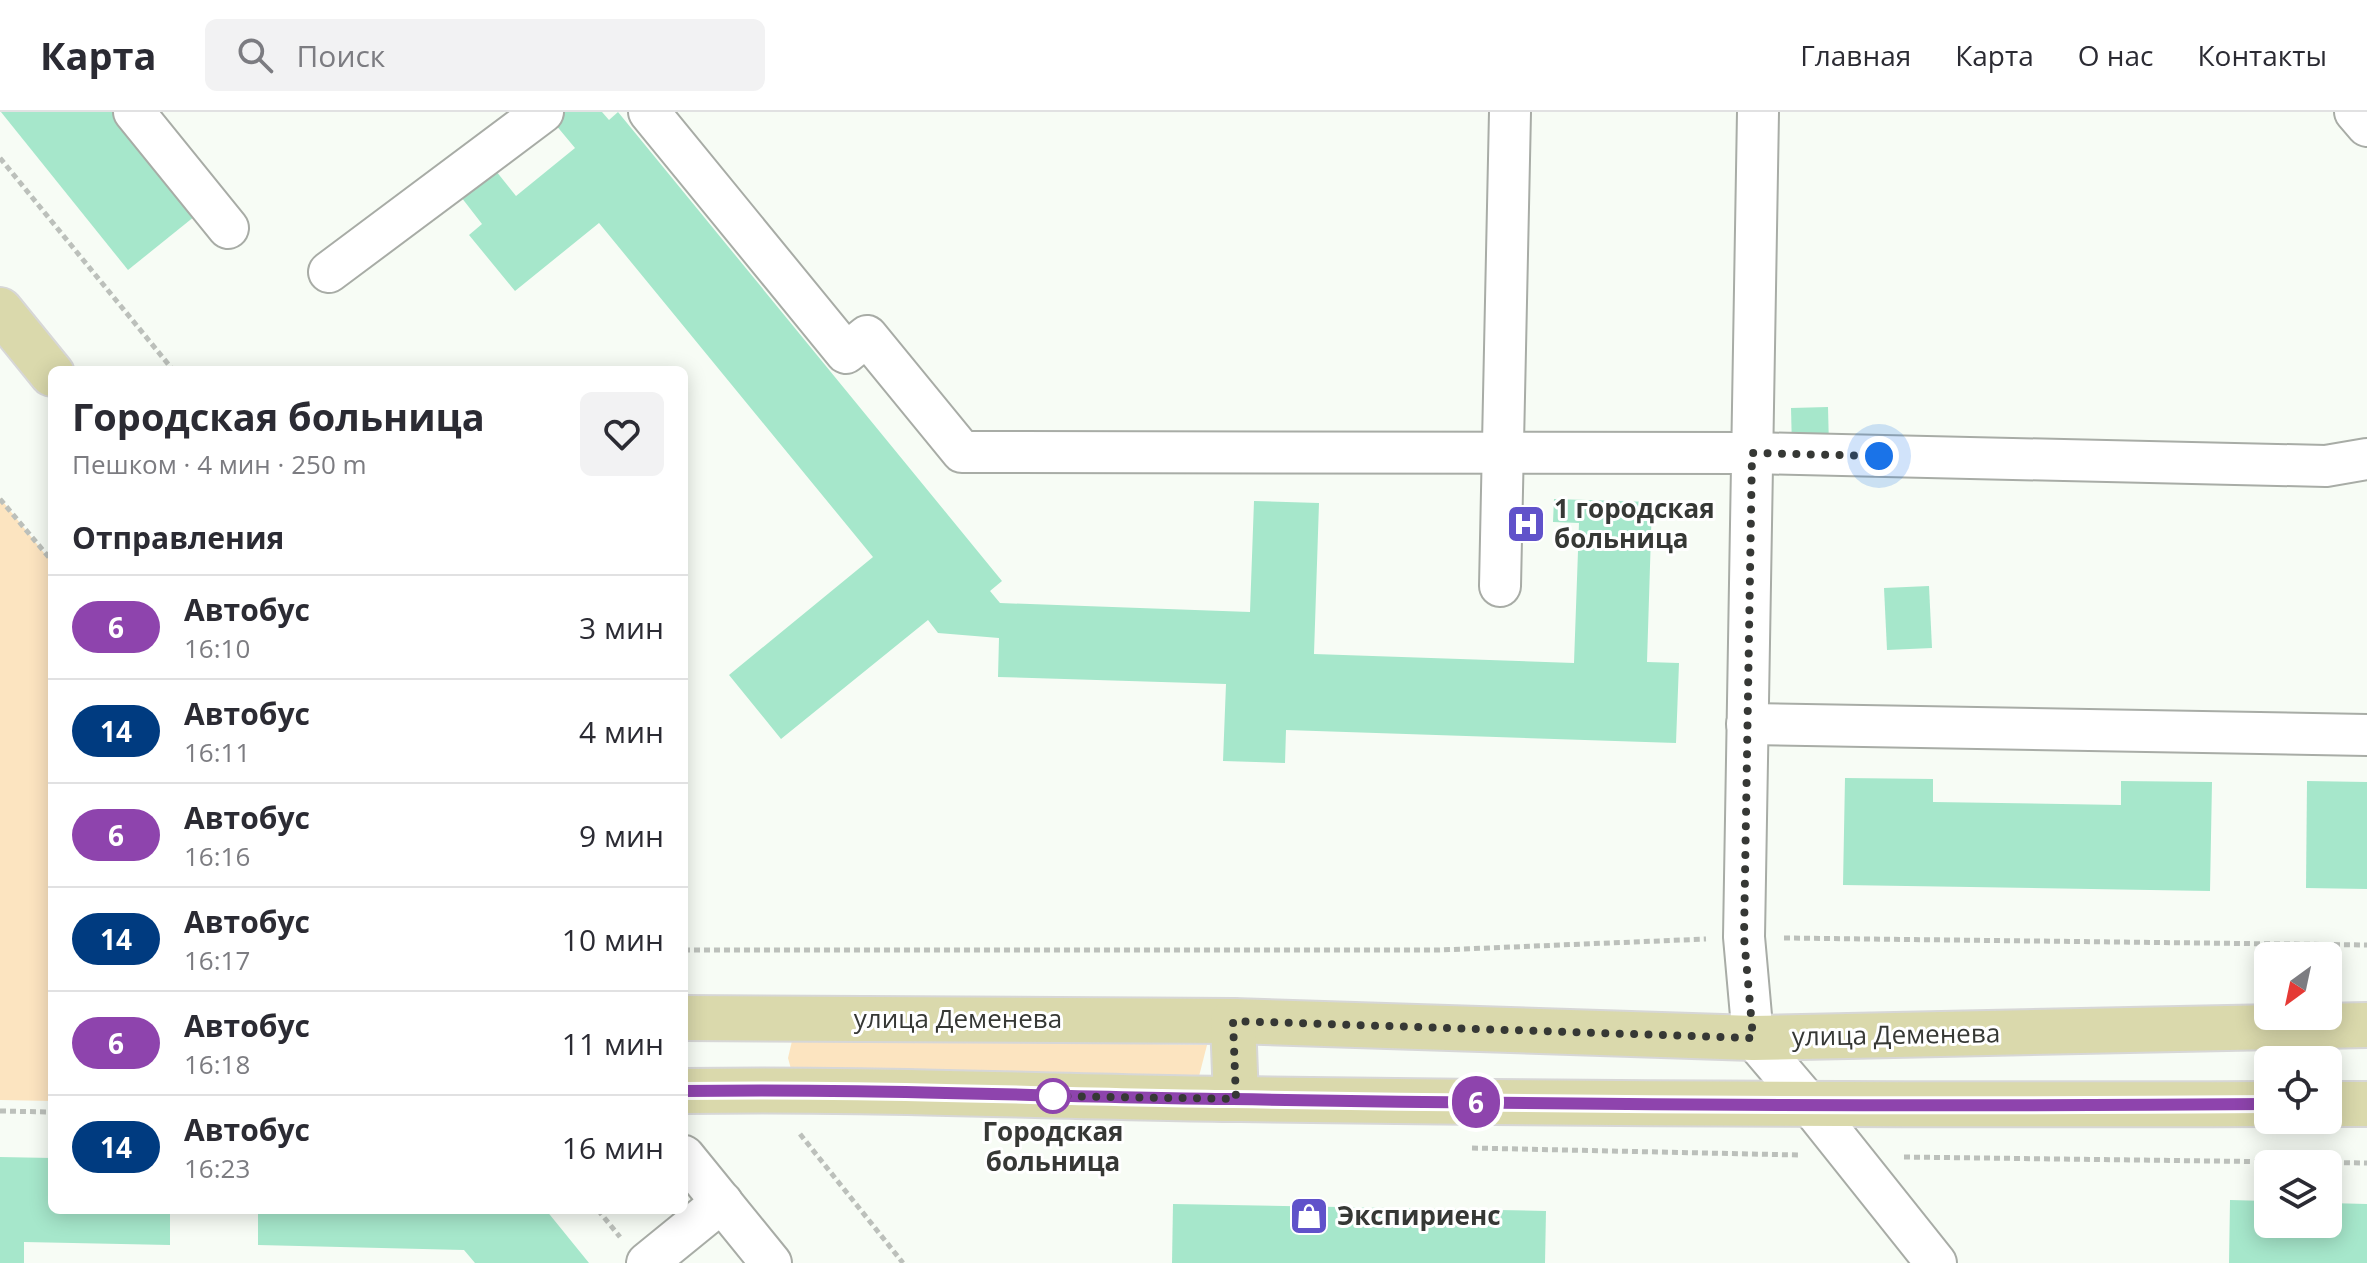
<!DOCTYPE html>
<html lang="ru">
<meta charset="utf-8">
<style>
body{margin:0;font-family:"Open Sans",sans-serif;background:#f2f2f3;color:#2b2b33;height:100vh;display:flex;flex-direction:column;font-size:30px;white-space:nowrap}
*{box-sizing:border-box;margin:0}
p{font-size:26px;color:#7c7c81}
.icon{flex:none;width:44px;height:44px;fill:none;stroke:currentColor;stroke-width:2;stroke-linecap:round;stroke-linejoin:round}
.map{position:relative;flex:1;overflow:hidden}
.drawer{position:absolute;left:48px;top:254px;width:640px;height:848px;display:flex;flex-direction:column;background:#fff;border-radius:12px;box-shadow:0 4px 20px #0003}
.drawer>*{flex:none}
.badge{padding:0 16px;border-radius:26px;font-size:28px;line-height:52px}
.needle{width:52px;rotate:213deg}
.buttons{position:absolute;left:2254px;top:830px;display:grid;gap:16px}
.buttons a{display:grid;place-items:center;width:88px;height:88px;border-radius:12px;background:#fff;box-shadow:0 4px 20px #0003;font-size:40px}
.you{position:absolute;width:40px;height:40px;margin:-20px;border:6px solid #fff;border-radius:50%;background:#1a73e8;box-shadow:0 0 0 12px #1a73e833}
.map>.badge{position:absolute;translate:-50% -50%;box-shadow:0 0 0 4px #fff}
h2{padding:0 24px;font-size:30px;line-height:72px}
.round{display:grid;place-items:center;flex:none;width:84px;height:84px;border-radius:12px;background:#f2f2f3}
.summary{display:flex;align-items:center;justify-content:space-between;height:136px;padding:0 24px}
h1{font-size:38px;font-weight:700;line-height:60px}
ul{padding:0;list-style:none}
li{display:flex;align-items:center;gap:24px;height:104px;padding:0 24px;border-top:2px solid #e1e1e2}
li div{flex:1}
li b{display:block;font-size:30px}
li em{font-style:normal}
li .badge{min-width:88px;font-weight:700;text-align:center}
header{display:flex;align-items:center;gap:48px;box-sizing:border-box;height:112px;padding:0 40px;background:#fff;border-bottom:2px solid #e1e1e2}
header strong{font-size:38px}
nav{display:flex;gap:44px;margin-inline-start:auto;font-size:28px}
.search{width:560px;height:72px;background:#f2f2f3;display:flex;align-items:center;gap:20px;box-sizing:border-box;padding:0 28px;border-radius:12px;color:#7c7c81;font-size:30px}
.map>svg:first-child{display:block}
.green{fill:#fce4c0}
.building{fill:#a6e7cb}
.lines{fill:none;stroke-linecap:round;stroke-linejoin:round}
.minor-casing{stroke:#a8aca6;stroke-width:44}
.major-casing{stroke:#d7d7d7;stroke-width:48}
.path{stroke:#bcc0bb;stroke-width:5;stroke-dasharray:6 4;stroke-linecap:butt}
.minor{stroke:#fff;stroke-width:40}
.major{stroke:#dad9ac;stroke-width:44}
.line-casing{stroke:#fff;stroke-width:18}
.line{stroke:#8e44ad;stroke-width:12}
.walk{stroke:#363835;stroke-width:8;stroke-dasharray:0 14.4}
.stop-dot{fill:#fff;stroke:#8e44ad;stroke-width:4}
.labels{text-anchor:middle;stroke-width:6;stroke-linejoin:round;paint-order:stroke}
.poi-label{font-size:26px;font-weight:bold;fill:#363835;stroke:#fff;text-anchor:start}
.street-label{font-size:26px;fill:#363835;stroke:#fff}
.stop-label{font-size:26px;font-weight:bold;fill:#363835;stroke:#fff}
</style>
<header>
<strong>Карта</strong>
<div class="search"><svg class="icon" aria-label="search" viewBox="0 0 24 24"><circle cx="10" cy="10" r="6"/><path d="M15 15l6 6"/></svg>Поиск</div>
<nav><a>Главная</a><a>Карта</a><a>О нас</a><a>Контакты</a></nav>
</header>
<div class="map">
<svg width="2367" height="1151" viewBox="0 0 2367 1151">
<rect width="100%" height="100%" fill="#f7fcf5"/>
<!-- green -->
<g class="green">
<polygon points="0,386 52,451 52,989 0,988"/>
<polygon points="799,926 1207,933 1196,976 791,957 788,946 792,929"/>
</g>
<!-- building -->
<g class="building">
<polygon points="1,0 120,0 200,100 128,158"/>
<polygon points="557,0 602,0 609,8 618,0 1002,469 990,479 1000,491 1250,500 1254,389 1319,391 1314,542 1574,551 1579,411 1553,410 1554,387 1652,390 1647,550 1679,551 1676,631 1286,618 1285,651 1223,649 1226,572 998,565 999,526 938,521 928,508 781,627 729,563 873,445 599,111 515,179 469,123 482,112 458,81 492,54 516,84 575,36 550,6"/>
<polygon points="1828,295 1829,335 1792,337 1791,296"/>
<polygon points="1929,474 1932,536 1887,538 1884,476"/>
<polygon points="1845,666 1933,667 1933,690 2121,693 2121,669 2212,670 2210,779 1843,773"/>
<polygon points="2307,669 2367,670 2367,777 2306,776"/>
<polygon points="0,1045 52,1046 52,1098 170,1098 170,1133 24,1130 24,1151 0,1151"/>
<polygon points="2230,1088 2268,1089 2268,1112 2328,1112 2328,1091 2367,1092 2367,1151 2229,1151"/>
<polygon points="1173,1092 1546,1099 1545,1151 1172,1151"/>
<polygon points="258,1098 546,1098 589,1151 475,1151 464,1138 258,1133"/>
</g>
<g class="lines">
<!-- minor casing -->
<g class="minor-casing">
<g id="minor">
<polyline points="134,0 228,116"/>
<polyline points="649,0 846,241 867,224 962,340 1752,341 2326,354 2367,347"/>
<polyline points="1758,0 1744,825 1753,926 1810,993 1936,1151"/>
<polyline points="2355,0 2367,14"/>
<polyline points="329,160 543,0"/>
<polyline points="1500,474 1510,0"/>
<polyline points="1747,612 2367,623"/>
<polyline points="684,1044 771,1151"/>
<polyline points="647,1151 722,1090"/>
</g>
</g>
<!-- major casing -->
<g class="major-casing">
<g id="major">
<polyline points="0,198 52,262"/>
<polyline points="684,906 1233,909 1753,926 2367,913"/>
<polyline points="1233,909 1236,987"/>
<path d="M 684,979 C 870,976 1055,985 1241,987 C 1583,992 1926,993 2268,992"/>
<polyline points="2328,992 2367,992"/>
</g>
</g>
<!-- path -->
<g class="path">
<polyline points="0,46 173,258"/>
<polyline points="0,387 52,449"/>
<polyline points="1784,826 2367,833"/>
<polyline points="684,838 1439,838 1706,827"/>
<polyline points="0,999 52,1000"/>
<polyline points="800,1022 903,1151"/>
<polyline points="1472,1036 1798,1043"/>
<polyline points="1904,1045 2367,1051"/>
<polyline points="598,1098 620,1125"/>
</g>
<!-- minor -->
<use href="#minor" class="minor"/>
<!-- major -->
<use href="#major" class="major"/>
</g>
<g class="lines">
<!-- line casing -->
<g class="line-casing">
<path id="line" d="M 684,979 C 867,976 1050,985 1233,987 C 1578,993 1923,995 2268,992"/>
</g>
<!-- line -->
<use href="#line" class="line"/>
<!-- walk -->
<polyline class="walk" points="1053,984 1236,987 1233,909 1753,926 1744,825 1752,341 1879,344"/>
</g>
<!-- icons -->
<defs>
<g id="hospital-square" transform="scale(2)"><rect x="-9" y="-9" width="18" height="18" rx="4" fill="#6052ca" stroke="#fff"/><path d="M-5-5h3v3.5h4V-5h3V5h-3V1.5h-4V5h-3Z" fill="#fff"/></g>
<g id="shop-square" transform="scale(2)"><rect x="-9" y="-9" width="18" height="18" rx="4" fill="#6052ca" stroke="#fff"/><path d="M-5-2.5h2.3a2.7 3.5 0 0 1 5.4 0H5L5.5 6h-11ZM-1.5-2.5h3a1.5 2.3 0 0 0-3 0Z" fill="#fff"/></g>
</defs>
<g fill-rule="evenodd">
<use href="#hospital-square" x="1526" y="412"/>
<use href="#shop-square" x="1309" y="1104"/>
</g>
<!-- markers -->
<circle class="stop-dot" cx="1053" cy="984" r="16"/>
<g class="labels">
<!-- poi labels -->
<g class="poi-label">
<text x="1554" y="406">1 городская<tspan x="1554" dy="30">больница</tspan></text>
<text x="1337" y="1113">Экспириенс</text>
</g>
<!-- street labels -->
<g class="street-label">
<text x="958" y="916">улица Деменева</text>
<text transform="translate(1896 923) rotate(-1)" y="9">улица Деменева</text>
</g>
<!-- stop labels -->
<g class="stop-label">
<text x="1053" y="1029">Городская<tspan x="1053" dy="30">больница</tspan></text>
</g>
</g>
</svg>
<div class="buttons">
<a><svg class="needle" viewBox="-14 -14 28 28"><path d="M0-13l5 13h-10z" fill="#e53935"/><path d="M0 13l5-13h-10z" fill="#7c7c81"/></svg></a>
<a><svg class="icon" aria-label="locate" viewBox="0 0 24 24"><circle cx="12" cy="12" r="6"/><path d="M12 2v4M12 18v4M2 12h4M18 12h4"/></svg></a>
<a><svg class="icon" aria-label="layers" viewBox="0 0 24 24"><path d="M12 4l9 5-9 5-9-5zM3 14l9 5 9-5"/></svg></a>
</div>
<div class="you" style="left:1879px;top:344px"></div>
<b class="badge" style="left:1476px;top:990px;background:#8e44ad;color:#fff">6</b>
<section class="drawer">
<div class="summary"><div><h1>Городская больница</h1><p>Пешком · 4 мин · 250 m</p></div><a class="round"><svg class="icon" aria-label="heart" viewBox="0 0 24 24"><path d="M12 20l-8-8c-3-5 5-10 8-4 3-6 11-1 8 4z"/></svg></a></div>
<h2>Отправления</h2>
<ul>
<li><span class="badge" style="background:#8e44ad;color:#fff">6</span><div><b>Автобус</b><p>16:10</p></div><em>3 мин</em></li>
<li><span class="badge" style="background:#003b80;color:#fff">14</span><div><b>Автобус</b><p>16:11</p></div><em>4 мин</em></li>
<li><span class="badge" style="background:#8e44ad;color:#fff">6</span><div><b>Автобус</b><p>16:16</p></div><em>9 мин</em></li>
<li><span class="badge" style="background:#003b80;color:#fff">14</span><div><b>Автобус</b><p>16:17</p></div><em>10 мин</em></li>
<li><span class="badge" style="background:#8e44ad;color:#fff">6</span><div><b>Автобус</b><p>16:18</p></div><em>11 мин</em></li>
<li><span class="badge" style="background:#003b80;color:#fff">14</span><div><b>Автобус</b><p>16:23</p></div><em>16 мин</em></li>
</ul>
</section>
</div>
